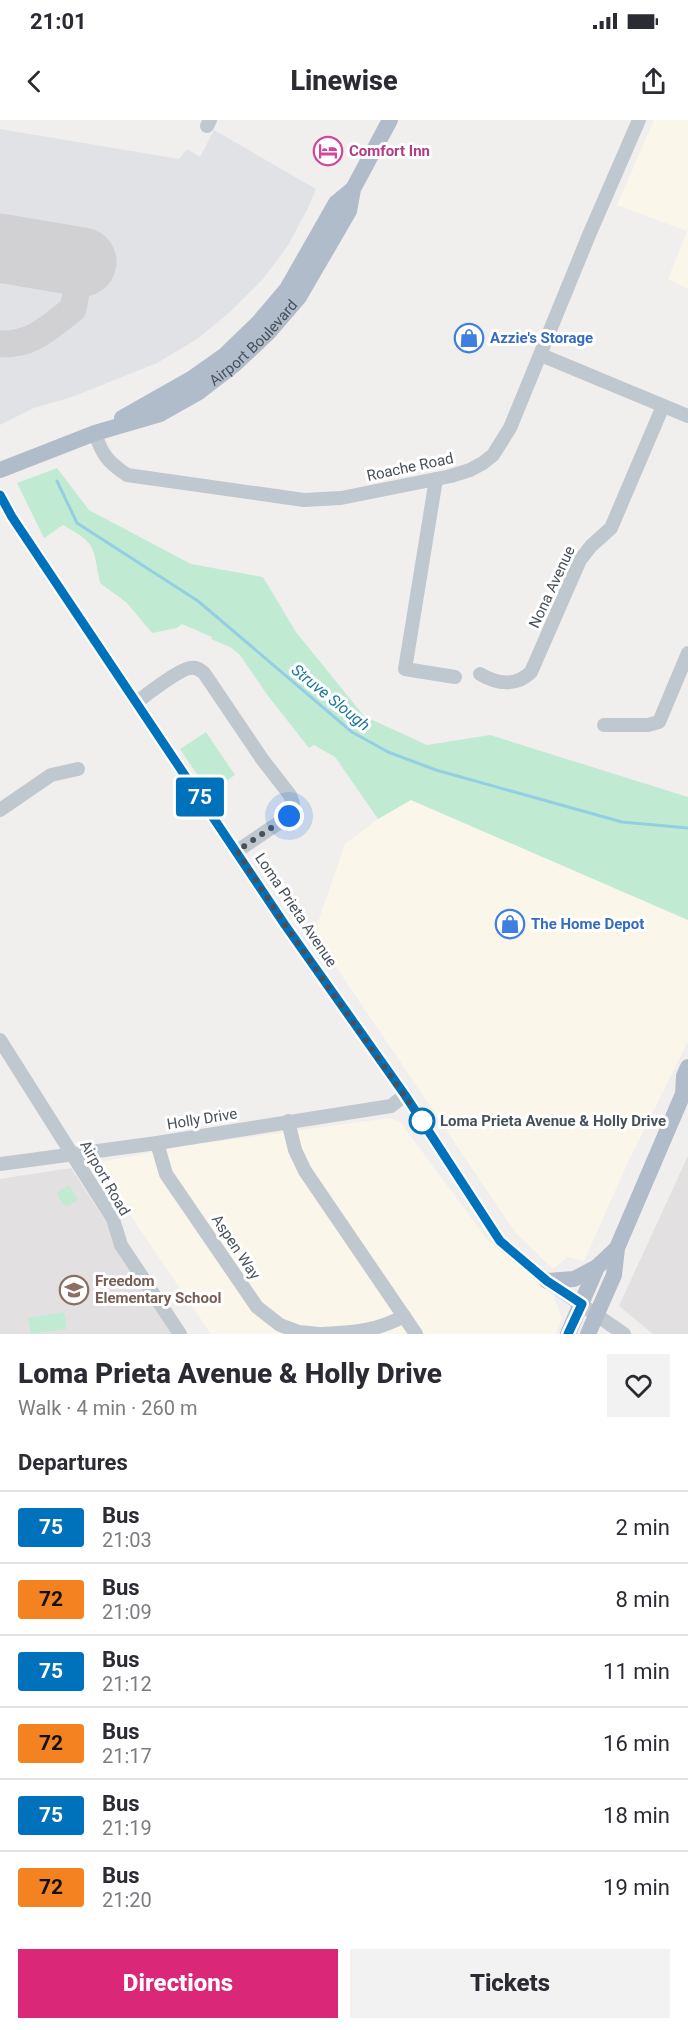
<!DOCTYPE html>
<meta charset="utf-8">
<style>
body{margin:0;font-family:Roboto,sans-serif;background:#f2f2f3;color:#2b2b33;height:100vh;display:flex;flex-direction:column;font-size:22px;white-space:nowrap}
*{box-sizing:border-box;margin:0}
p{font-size:20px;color:#7c7c81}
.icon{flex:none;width:33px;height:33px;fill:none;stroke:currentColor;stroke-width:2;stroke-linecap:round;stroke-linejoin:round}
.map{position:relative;height:1214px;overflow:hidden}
.side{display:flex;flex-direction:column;background:#fff;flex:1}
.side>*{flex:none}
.badge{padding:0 12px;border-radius:4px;font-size:21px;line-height:39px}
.you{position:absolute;width:30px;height:30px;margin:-15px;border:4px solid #fff;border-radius:50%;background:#1a73e8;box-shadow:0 0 0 9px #1a73e833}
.map>.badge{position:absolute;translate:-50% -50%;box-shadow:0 0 0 3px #fff}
h2{padding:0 18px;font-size:22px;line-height:54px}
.round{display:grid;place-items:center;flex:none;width:63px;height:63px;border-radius:0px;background:#f2f2f3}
.headline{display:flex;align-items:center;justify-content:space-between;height:102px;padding:0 18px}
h1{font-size:28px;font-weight:800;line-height:45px}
.button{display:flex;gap:12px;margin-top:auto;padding:12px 18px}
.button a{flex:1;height:69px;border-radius:0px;background:#db2777;color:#fff;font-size:24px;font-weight:800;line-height:69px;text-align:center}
.button a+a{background:#f2f2f3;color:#2b2b33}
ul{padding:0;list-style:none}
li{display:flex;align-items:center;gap:18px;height:72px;padding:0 18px;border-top:2px solid #e1e1e2}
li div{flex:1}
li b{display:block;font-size:22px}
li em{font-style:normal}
li .badge{min-width:66px;font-weight:700;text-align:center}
.status{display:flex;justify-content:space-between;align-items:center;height:42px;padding:0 30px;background:#fff;direction:ltr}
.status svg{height:16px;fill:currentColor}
header{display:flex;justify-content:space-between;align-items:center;height:78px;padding:0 18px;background:#fff;font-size:27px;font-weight:800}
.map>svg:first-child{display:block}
.commercial{fill:#faf6e9}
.education{fill:#e2e0e0}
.airport{fill:#e1e2e5}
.green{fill:#c1ead3}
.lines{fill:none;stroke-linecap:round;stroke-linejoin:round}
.stream{stroke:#93cee3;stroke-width:3}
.taxiway{stroke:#d1d1d3;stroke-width:27}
.runway{stroke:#d1d1d3;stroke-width:69}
.minor{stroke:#c0c8cf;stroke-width:14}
.major{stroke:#b1bcca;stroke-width:16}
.line-casing{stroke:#fff;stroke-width:14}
.line{stroke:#0072bc;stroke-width:9}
.walk{stroke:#48515a;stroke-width:6;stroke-dasharray:0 10.8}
.stop-dot{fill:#fff;stroke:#0072bc;stroke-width:3}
.labels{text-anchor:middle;stroke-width:6;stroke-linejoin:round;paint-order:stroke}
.hotel-label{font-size:15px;font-weight:bold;fill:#b23c85;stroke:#fff;text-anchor:start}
.shop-label{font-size:15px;font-weight:bold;fill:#366cbe;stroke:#fff;text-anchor:start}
.street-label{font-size:15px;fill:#48515a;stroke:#fff}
.stop-label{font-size:15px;font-weight:bold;fill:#48515a;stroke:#fff;text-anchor:start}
.education-label{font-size:15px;font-weight:bold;fill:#785e54;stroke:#fff;text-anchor:start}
.water-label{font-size:16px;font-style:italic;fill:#1b799a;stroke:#fff}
</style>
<div class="status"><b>21:01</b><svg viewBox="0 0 49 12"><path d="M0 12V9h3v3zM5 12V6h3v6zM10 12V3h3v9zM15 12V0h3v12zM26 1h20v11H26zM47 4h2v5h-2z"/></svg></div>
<header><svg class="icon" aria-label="back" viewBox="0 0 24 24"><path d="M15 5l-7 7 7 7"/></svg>Linewise<svg class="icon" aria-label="share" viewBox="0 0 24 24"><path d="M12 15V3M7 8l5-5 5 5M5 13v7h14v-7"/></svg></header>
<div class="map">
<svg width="688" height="1214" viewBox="0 0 688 1214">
<rect width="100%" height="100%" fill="#f1efee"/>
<!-- commercial -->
<g class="commercial">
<polygon points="654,0 688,0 688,169 668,159 687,111 617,85"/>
<polygon points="411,680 688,800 688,921 628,1042 584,1141 567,1137 553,1149 515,1112 314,814 345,724 378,699"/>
<polygon points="389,998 400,1002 487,1119 553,1174 562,1199 555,1214 211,1214 95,1043 185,1026"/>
</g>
<!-- education -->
<g class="education">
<polygon points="688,1036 688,1214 653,1214 619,1186"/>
<polygon points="71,1048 121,1125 176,1214 0,1214 0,1059"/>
</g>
<!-- airport -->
<polygon class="airport" points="0,9 179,39 187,29 200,37 214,10 316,69 307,90 287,127 263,159 229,193 197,219 157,243 72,277 34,288 0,305"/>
<!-- green -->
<g class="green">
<path d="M 57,348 L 89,390 L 191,444 L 263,457 L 296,512 L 364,596 L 427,625 L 490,615 L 688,677 L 688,800 L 411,680 L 378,699 L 335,637 L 314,625 L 309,628 L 268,576 L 240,535 L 230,527 L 211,519 L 212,517 L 182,504 L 177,508 L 152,513 L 127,483 L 100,463 C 93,427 97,424 63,405 L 44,418 L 17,363 Z"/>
<polygon points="206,612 235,655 209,672 180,629"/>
<polygon points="69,1065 78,1080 68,1086 64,1085 57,1075 58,1072"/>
<polygon points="64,1192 67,1209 31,1214 28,1198"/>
</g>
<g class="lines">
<!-- stream -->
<polyline class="stream" points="57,361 77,403 198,481 352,612 388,632 436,650 622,702 688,708"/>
<!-- taxiway -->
<path class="taxiway" d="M 0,224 C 33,225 48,208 73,189 L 82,142"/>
<!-- runway -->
<polyline class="runway" points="0,128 82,142"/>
<!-- minor -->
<g class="minor">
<polyline points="207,6 210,0"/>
<polyline points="541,235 688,296"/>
<path d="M 95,313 C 102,335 108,342 127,355 L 304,380 L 341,378 L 451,356 L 470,350 L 483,343 L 493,335 L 510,308 L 589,115 L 639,0"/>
<polyline points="436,359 405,549 455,557"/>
<polyline points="0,375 12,397 285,805 405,975 500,1121 547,1161 624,1214"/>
<path d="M 480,554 C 497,564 516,567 531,552 L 580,440 L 591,426 L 611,408 L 663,286"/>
<path d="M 137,582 C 147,574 181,548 191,548 C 197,547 200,550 204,553 L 262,639 L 290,675 L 293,684 L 291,693 L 286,698 L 237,731"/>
<polyline points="604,605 648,605 659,602 688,533"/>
<polyline points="0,690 51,655 78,649"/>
<polyline points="0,920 113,1099 121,1125 180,1214"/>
<polyline points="288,1001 295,1030 305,1051 416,1214"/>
<polyline points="157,1023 166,1054 257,1187 280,1205 299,1212 319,1214"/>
<polyline points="0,1044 157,1023 391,986 405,975"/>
<path d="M 322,1214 C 352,1213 377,1211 404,1196"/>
</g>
<!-- major -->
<g class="major">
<polyline points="122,298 191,259 225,235 259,202 287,169 336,83 353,69"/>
<path id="s1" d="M 0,350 L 95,313 L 160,294 L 199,272 L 234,245 L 268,213 L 299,177 L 349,91 L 353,69 L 390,0"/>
<polyline points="547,1161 574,1159 597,1147"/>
<polyline points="568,1214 597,1147 617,1128"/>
<polyline points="588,1214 614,1155 617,1128 683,974 684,956 688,947"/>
</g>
</g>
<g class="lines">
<!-- line casing -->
<g class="line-casing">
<polyline id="line" points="0,375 12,397 285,805 405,975 500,1121 547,1161 582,1184 568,1214"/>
</g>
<!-- line -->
<use href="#line" class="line"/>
<!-- walk -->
<polyline class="walk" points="289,696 237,731 285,805 422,1001"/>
</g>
<!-- icons -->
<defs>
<g id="hotel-ring" transform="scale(1.5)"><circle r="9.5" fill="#fff" stroke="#d1479c" stroke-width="1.5"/><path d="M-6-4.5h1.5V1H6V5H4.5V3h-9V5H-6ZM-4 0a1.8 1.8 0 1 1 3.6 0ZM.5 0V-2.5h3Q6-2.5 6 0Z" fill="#d1479c"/></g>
<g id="shop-ring" transform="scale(1.5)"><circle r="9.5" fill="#fff" stroke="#3f7fe0" stroke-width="1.5"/><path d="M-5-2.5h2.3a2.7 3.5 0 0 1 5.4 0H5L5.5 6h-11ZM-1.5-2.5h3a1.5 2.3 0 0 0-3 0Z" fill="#3f7fe0"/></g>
<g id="school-ring" transform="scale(1.5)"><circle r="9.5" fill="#fff" stroke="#8d6e63" stroke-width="1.5"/><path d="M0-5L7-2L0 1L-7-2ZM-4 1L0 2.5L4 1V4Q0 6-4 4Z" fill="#8d6e63"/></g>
</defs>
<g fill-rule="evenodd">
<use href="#hotel-ring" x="328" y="31"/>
<use href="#shop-ring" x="469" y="218"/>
<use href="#shop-ring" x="510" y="804"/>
<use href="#school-ring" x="74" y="1170"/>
</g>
<!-- markers -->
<circle class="stop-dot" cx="422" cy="1001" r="12"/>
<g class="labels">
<!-- hotel labels -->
<g class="hotel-label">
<text x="349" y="36">Comfort Inn</text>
</g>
<!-- shop labels -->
<g class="shop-label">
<text x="490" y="223">Azzie's Storage</text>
<text x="531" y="809">The Home Depot</text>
</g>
<!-- street labels -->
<g class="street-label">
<text dy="5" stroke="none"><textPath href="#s1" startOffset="288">Airport Boulevard</textPath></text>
<text transform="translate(410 347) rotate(-12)" y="5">Roache Road</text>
<text transform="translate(552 467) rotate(-65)" y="5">Nona Avenue</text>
<text transform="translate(296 790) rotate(56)" y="5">Loma Prieta Avenue</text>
<text transform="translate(202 999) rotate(-9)" y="5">Holly Drive</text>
<text transform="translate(105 1058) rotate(60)" y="5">Airport Road</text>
<text transform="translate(236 1127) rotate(56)" y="5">Aspen Way</text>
</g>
<!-- stop labels -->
<g class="stop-label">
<text x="440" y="1006">Loma Prieta Avenue &amp; Holly Drive</text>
</g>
<!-- education labels -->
<g class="education-label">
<text x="95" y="1166">Freedom<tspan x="95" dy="17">Elementary School</tspan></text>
</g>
<!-- water labels -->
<g class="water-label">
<text transform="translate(331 577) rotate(39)" y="6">Struve Slough</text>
</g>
</g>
</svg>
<div class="you" style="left:289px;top:696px"></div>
<b class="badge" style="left:200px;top:677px;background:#0072bc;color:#fff">75</b>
</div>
<section class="side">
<div class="headline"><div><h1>Loma Prieta Avenue &amp; Holly Drive</h1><p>Walk · 4 min · 260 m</p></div><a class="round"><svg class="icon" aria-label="heart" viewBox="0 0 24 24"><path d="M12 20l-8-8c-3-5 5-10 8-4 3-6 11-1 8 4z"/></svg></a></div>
<h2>Departures</h2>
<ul>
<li><span class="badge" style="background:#0072bc;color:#fff">75</span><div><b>Bus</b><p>21:03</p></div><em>2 min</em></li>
<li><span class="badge" style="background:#f58220;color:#111">72</span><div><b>Bus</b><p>21:09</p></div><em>8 min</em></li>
<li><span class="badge" style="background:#0072bc;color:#fff">75</span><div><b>Bus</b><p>21:12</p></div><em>11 min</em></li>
<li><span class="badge" style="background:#f58220;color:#111">72</span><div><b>Bus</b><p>21:17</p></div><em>16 min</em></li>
<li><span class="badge" style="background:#0072bc;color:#fff">75</span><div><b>Bus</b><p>21:19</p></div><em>18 min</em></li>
<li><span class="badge" style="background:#f58220;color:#111">72</span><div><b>Bus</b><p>21:20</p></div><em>19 min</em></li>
</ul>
<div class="button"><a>Directions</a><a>Tickets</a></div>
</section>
